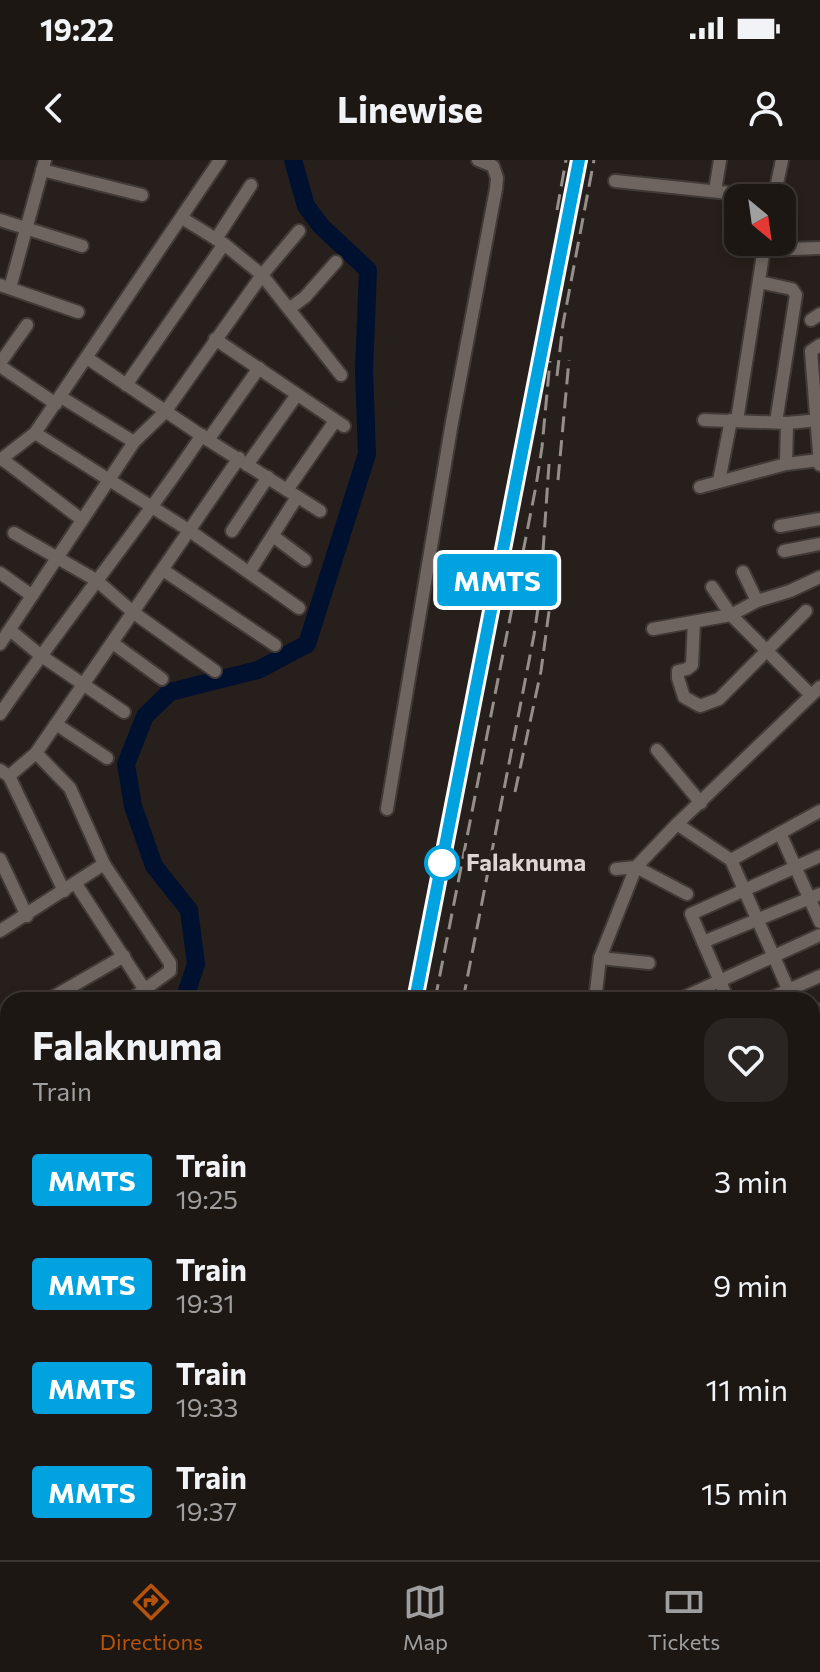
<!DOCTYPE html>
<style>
body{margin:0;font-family:Commissioner,sans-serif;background:#2a2422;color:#f1f3f6;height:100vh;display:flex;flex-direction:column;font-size:30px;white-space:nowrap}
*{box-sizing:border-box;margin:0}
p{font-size:26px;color:#a09fa0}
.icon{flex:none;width:44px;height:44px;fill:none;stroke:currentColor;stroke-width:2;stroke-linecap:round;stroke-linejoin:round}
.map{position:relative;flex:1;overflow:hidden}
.side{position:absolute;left:0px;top:832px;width:820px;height:568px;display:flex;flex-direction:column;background:#1d1714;border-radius:24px 24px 0 0;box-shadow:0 4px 12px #0003,0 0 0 2px #3b3634}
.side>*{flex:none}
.badge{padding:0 16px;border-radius:6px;font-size:28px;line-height:52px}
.needle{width:52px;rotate:151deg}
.buttons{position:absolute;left:724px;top:24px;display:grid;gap:16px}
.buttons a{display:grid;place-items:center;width:72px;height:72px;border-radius:16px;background:#1d1714;box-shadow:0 4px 12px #0003,0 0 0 2px #3b3634;font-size:40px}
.map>.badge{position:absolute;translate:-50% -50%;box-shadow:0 0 0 4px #fff}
.round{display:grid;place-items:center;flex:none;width:84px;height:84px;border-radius:24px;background:#2a2422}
.summary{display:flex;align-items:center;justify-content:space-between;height:136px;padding:0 32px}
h1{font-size:38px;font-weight:700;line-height:60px}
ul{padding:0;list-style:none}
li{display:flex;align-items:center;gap:24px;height:104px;padding:0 32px}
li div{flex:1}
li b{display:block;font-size:30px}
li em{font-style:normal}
li .badge{min-width:88px;font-weight:700;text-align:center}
.status{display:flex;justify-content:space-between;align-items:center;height:56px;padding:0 40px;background:#1d1714;direction:ltr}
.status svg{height:22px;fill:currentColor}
header{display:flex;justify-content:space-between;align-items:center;height:104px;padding:0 32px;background:#1d1714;font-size:36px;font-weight:700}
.dock{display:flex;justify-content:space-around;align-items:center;height:112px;border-top:2px solid #3b3634;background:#1d1714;font-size:22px;color:#a09fa0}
.dock a{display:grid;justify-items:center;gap:4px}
.dock .on{color:#b45309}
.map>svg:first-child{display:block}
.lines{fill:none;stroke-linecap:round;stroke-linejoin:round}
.river{stroke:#00102f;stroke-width:18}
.minor-casing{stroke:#413a37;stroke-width:16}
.minor{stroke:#6e6560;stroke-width:12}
.rail{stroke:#958f8b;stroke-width:3;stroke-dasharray:16 8;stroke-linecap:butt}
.line-casing{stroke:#fff;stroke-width:18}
.line{stroke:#00a3e0;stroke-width:12}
.stop-dot{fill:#fff;stroke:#00a3e0;stroke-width:4}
.labels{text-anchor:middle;stroke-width:8;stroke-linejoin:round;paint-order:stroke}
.stop-label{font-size:24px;font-weight:bold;fill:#dbd6d3;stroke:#271f1b;text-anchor:start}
</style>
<div class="status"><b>19:22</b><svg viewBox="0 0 49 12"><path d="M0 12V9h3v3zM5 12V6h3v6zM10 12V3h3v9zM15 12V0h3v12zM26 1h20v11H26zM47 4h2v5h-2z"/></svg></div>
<header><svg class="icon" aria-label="back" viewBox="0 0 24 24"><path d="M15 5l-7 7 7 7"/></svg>Linewise<svg class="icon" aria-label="person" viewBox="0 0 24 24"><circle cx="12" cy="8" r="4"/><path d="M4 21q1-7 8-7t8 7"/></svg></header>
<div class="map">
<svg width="820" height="1400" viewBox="0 0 820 1400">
<rect width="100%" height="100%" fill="#271f1b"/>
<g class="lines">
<!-- river -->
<g class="river">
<polyline points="184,840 196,804 189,750 154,706 133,646 126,604 145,556 170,532 258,510 307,484 367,294 364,210 368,110 321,66 306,46 293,0"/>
<polyline points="0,1016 8,1007"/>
</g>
<!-- minor casing -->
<g class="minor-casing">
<g id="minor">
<polyline points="42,10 142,35"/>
<polyline points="615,21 739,34"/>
<polyline points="715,31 720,0"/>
<polyline points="774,38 782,0"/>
<polyline points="182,58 224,84 262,115 341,215"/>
<polyline points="0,60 82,86"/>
<polyline points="216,79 251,25"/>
<polyline points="764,90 820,88"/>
<polyline points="759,122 792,129 796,135 776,262"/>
<polyline points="0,125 78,152"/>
<polyline points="10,128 45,0"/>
<polyline points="289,149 305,137 336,102"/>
<polyline points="811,160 820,154"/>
<polyline points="215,179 344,266"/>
<polyline points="820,185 811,191 820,305"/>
<polyline points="87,198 208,280 320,351"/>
<polyline points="0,203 27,165"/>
<polyline points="0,206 56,244"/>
<polyline points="126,225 224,84"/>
<polyline points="61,237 134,282"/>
<polyline points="704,260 787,263 820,260"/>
<polyline points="737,260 765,82"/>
<polyline points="35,273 190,371 299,448"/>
<polyline points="208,280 259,208"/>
<polyline points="2,299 81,359"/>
<polyline points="0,300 35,273 220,0"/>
<polyline points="786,304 787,263"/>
<polyline points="247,305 296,236"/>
<polyline points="719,321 731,260"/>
<polyline points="700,327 786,304 819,300"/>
<polyline points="287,330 335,261"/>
<polyline points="780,366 820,359"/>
<polyline points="232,371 268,317"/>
<polyline points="14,373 96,420 134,453 215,511"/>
<polyline points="273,376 305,400"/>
<polyline points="784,391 820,384"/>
<polyline points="163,410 275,485"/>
<polyline points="250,411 297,337"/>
<polyline points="743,412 757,441"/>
<polyline points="0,413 31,435"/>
<polyline points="712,427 731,455 811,535"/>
<polyline points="694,462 692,505 687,509 678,511 678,518 684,537 700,546 719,539 806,451"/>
<polyline points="653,469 731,455 757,441 790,431 820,417"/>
<polyline points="10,470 40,495 124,552"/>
<polyline points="0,484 134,282 165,252 262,115 299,71"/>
<polyline points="114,484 162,519"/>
<path d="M 0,554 C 65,459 138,371 202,275"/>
<polyline points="56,564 107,598"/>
<polyline points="657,590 701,643"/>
<polyline points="36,593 70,628 104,704 170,803 170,811 130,840"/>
<polyline points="0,610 9,616 64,731"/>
<polyline points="9,616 36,593 239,298"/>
<polyline points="387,649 452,262 496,29 497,18 493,6 478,0"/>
<polyline points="677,664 731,700 793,840"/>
<polyline points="780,673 820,762"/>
<polyline points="0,699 27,756"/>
<polyline points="731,700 820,651"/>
<polyline points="616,709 636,707 687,734"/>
<polyline points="76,724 145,830"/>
<polyline points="0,771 104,704"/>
<polyline points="703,782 820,734"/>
<polyline points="600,798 649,803"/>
<polyline points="48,840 124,796"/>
<polyline points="595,840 600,798 636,707 677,664 820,527"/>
<polyline points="678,840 820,775"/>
<polyline points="728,840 691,754 820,696"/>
<polyline points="766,840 820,816"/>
<polyline points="812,854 820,850"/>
<polyline points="8,863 5,867 8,875"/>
<polyline points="812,878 820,893"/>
<polyline points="0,936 8,950"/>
<polyline points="812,940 820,937"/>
<polyline points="812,976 820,973"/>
<polyline points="812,1020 820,1015"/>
<polyline points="0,1075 8,1084"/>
<polyline points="812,1095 820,1092"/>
<polyline points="0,1134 8,1128"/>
<polyline points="0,1173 8,1168"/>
<polyline points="0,1184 8,1194"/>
<polyline points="0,1221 8,1214"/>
<polyline points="812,1238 820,1234"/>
<polyline points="0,1273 8,1268"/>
<polyline points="0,1306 8,1301"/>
<polyline points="0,1362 8,1356"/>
<polyline points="78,1392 83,1400"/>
<polyline points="167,1392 171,1400"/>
<polyline points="277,1392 283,1400"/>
<polyline points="358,1392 363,1400"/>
<polyline points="570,1392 571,1400"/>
<polyline points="54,1400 67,1392"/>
<polyline points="184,1400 195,1392"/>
<polyline points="251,1400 265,1392"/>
<polyline points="621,1400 625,1392"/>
</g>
</g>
<!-- minor -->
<use href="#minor" class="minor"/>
<!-- rail -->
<g class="rail">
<polyline points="557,50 566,0"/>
<polyline points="557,216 563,164 594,0"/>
<polyline points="558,320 569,200"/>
<polyline points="515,632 541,511 550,444"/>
<polyline points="415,840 579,0"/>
<polyline points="435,840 536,326 542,287 550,201"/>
<polyline points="463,840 534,475 540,435 549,304"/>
<polyline points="304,1400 306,1392"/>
</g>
</g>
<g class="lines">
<!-- line casing -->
<g class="line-casing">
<polyline id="line" points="415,840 579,0"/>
</g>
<!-- line -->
<use href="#line" class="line"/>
</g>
<!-- markers -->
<circle class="stop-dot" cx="442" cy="703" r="16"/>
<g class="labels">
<!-- stop labels -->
<g class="stop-label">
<text x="466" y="711">Falaknuma</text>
</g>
</g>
</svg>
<div class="buttons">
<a><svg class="needle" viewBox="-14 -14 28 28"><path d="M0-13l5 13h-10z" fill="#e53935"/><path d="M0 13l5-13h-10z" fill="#a09fa0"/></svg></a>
</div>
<b class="badge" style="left:497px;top:420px;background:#00a3e0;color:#fff">MMTS</b>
<section class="side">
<div class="summary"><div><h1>Falaknuma</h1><p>Train</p></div><a class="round"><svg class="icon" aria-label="heart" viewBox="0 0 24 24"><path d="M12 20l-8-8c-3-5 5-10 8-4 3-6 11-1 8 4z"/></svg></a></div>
<ul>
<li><span class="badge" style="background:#00a3e0;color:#fff">MMTS</span><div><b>Train</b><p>19:25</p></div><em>3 min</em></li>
<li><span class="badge" style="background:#00a3e0;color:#fff">MMTS</span><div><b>Train</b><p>19:31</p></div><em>9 min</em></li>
<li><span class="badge" style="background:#00a3e0;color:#fff">MMTS</span><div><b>Train</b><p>19:33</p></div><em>11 min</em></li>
<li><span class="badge" style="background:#00a3e0;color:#fff">MMTS</span><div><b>Train</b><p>19:37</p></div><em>15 min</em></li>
</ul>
</section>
</div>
<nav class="dock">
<a class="on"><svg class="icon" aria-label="directions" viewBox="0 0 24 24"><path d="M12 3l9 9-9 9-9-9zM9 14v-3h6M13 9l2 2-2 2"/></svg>Directions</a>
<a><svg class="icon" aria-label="map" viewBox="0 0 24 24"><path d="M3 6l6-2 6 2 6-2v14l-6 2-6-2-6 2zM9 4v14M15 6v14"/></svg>Map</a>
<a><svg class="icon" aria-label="tickets" viewBox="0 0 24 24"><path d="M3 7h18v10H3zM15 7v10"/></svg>Tickets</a>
</nav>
